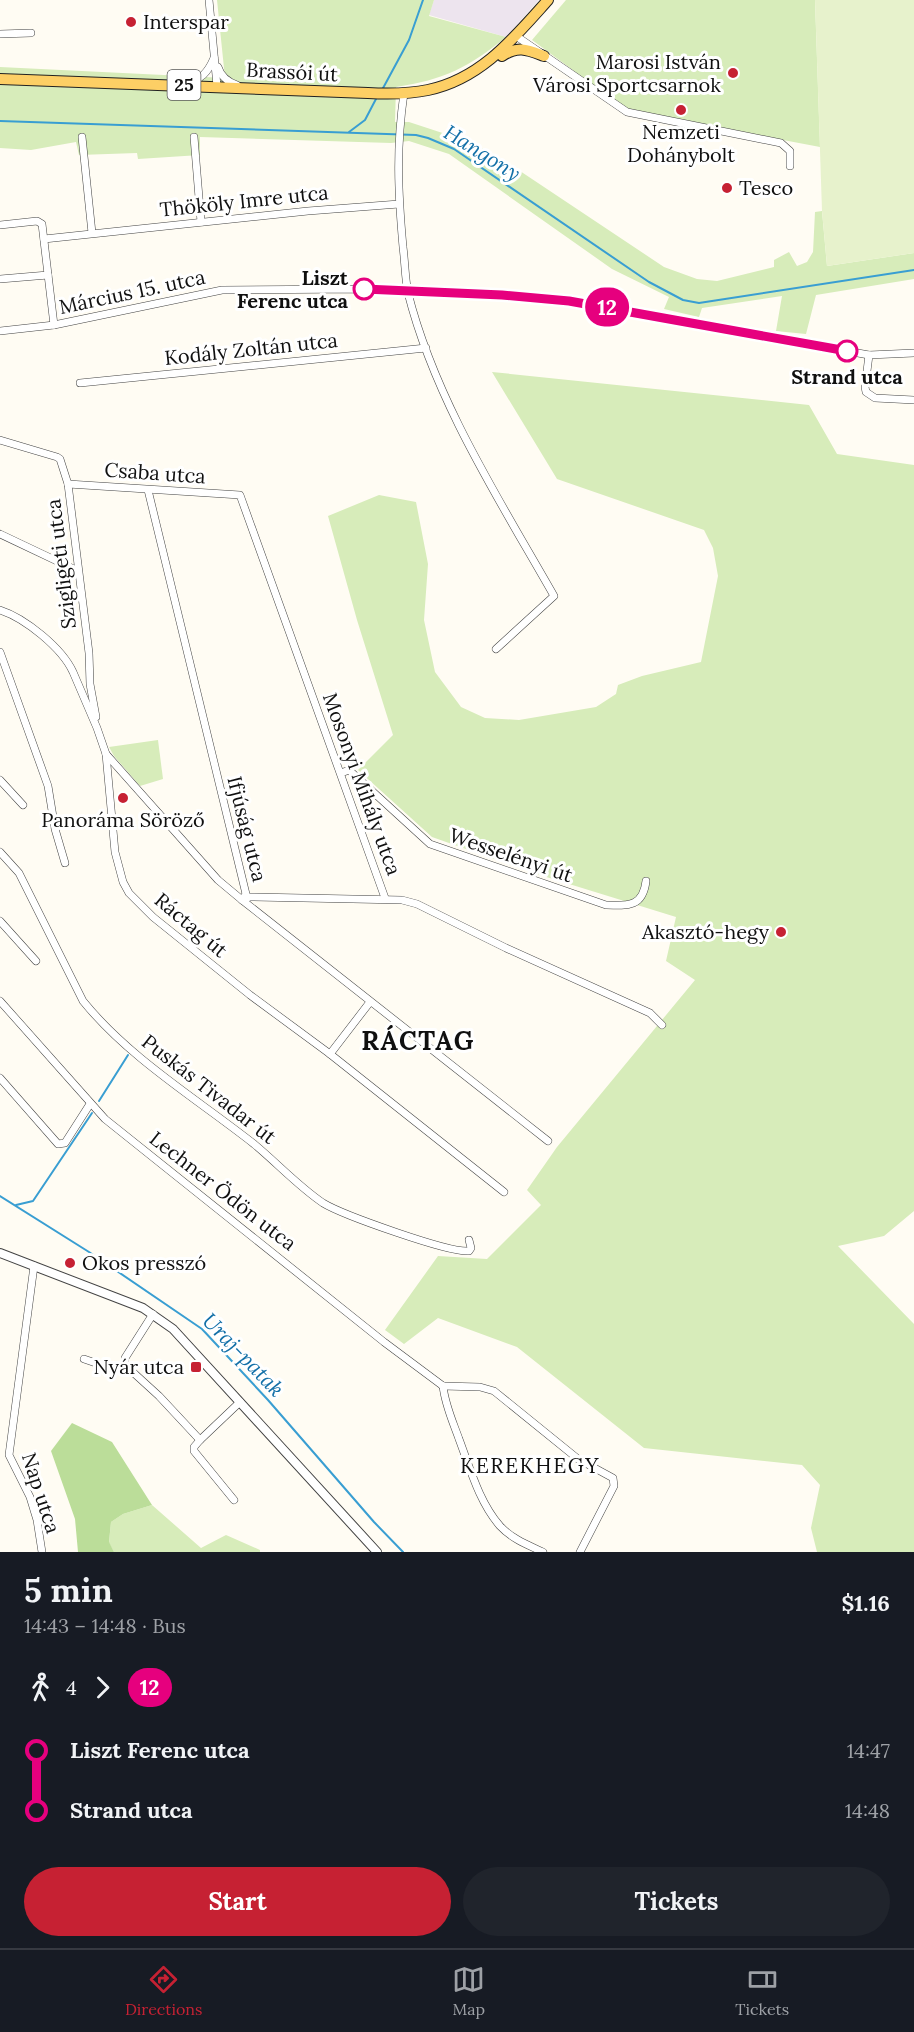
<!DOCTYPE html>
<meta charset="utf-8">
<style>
body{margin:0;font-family:Lora,serif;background:#20242c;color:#f1f3f6;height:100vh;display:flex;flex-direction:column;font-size:22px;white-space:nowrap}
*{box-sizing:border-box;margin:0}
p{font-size:20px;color:#9ea1a6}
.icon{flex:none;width:33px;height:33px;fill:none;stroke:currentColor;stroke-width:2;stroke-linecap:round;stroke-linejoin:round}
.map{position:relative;height:1552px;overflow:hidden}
.panel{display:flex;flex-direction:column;background:#171b24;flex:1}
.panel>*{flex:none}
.badge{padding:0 12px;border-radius:20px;font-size:21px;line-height:39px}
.map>.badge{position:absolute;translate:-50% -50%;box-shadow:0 0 0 3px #fff}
.legs{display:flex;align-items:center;gap:9px;height:66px;padding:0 24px;font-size:20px}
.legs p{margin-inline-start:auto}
.head{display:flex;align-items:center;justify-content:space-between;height:102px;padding:0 24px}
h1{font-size:33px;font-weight:700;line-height:45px}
.action{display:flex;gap:12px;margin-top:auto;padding:12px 24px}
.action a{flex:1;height:69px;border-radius:36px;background:#c62133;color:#fff;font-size:24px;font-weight:700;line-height:69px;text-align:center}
.action a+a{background:#20242c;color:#f1f3f6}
ul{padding:0 24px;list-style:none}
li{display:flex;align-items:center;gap:21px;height:60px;font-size:22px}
li i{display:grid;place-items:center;width:9px;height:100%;margin:0 8px;background:currentColor}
li i::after{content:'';width:15px;height:15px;margin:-8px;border:4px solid;border-radius:50%;background:#171b24}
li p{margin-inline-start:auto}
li:first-child i{background:linear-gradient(#0000 50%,currentColor 0)}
li:last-child i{background:linear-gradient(currentColor 50%,#0000 0)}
.tabs{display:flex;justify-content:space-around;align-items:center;height:84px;border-top:2px solid #363941;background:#171b24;font-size:16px;color:#9ea1a6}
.tabs a{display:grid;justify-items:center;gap:3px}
.tabs .active{color:#c62133}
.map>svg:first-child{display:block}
.industrial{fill:#ede4ee}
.green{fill:#d7ecba}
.forest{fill:#bd9}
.pitch{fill:#e7f2cc}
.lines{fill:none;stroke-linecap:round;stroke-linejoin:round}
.stream{stroke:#399ed2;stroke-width:2}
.minor-casing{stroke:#434343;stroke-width:8}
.tertiary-casing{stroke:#434343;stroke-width:10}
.primary-casing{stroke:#212121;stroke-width:12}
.minor{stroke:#fff;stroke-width:7}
.tertiary{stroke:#fff;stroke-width:8}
.primary{stroke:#fdcf65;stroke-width:10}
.line-1-casing{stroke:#fff;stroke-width:14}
.line-1{stroke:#e6007e;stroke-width:9}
.poi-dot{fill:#c62133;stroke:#fff;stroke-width:2}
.stop-1-dot{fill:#fff;stroke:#e6007e;stroke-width:3}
.labels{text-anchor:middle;stroke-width:6;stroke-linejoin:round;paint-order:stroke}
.shield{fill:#fff;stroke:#585858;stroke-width:1.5}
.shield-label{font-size:18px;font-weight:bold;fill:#101010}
.poi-label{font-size:20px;fill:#101010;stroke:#fff;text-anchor:start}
.street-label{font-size:20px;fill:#101010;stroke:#fff}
.stop-label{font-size:20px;font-weight:bold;fill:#101010;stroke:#fff;text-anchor:end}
.water-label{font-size:21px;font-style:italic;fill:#1370a8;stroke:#fff}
.neighbourhood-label{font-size:21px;letter-spacing:1.5px;fill:#101010;stroke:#fff}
.district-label{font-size:26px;font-weight:bold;letter-spacing:1.5px;fill:#101010;stroke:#fff}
</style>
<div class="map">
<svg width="914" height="1552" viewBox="0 0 914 1552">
<rect width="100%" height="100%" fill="#fffcf3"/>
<!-- industrial -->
<polygon class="industrial" points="434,0 539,0 506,37 429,15"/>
<!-- green -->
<g class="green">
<path d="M 217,0 L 434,0 L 429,16 L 506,37 C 469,67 444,80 396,87 L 395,122 L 409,122 L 473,143 L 505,161 L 664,267 L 697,279 L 717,281 L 774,267 L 774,260 L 789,252 L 797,266 L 807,262 L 813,252 L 815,212 L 822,211 L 827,266 L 914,253 L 914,279 L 816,295 L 806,334 L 776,331 L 782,296 L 702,308 L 699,317 L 664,309 L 669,297 L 612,269 L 449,154 L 409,141 L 391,143 L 200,137 L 200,155 L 138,159 L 137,153 L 79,155 L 76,142 L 31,150 L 0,148 L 0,67 L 225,78 Z"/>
<polygon points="566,0 815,0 820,147 634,112 623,107 532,40"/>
<polygon points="492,372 809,405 837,454 914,465 914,1211 884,1236 838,1246 914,1324 914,1552 817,1552 811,1528 820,1485 802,1465 644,1448 517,1347 438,1318 404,1344 385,1330 438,1256 487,1259 541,1205 527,1190 557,1147 695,980 666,961 676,917 540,875 432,837 358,770 393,735 357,620 328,516 379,495 416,502 428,564 424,620 435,672 461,707 485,718 519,720 596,707 616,694 618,685 642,676 701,662 718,576 713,548 704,530 557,479"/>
<polygon points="158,740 163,779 140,786 114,756 109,747"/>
<polygon points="152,1505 201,1548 226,1535 260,1550 260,1552 114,1552 109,1543 111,1522 123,1514"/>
</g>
<!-- forest -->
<polygon class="forest" points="72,1423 112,1442 152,1505 123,1514 111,1522 109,1542 114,1552 78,1552 75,1519 51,1451"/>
<!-- pitch -->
<polygon class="pitch" points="815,0 914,0 914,253 827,266 822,211"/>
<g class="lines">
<!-- stream -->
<g class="stream">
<polyline points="382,90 409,40 423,0"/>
<polyline points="0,121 416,135 428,138 454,149 649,282 683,300 699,303 914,270"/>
<polyline points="349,132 365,120 377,97"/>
<polyline points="99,1101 128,1055"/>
<polyline points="0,1196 89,1252 202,1329 268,1400 374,1522 403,1552"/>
<polyline points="16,1205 33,1201 92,1113"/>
</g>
<!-- minor casing -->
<g class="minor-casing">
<g id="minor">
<polyline points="209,0 217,86"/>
<polyline points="0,34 31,33"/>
<polyline points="516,36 627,112 781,143 790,151 790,166"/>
<path d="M 218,67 C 221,77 228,82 237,85"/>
<path d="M 185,82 C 201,81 208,72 214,58"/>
<path d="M 404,93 C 396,148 398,192 403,247 C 405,262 405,278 408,293 C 435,400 500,501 554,596 L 496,649"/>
<polyline points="82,137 92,233"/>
<polyline points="194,137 201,222"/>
<polyline points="0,225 37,221 42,224 54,325"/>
<polyline points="44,239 308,211 399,204"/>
<polyline points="0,279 48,275"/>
<polyline points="0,331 54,325 222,290 364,289 503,295 569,301 869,355 914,353"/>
<polyline points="869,355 865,387 866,392 875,398 914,400"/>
<polyline points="80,383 426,348"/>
<polyline points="0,440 57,457 60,459 68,484 89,653 90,684 96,717"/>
<polyline points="68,484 240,495 385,898"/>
<polyline points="148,490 246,894 242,900 548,1141"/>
<polyline points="0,534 78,571"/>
<path d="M 0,610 C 25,618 62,648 73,672 L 97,728 L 106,754 L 115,852 L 123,882 L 129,893 L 153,917 L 250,995 L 330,1054 L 504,1192"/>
<polyline points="0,652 48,786 55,829 65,863"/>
<polyline points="106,754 218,880 242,900 250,897 402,900 417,904 506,948 650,1013 662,1025"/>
<path d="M 341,773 L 349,770 L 430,844 L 606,905 C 628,906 643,907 646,881"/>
<polyline points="0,780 23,805"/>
<path d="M 0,852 L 19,873 L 83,1001 C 129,1058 197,1099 254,1144 C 277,1163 298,1186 323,1203 C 343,1215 449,1253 469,1251 L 471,1248 L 469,1240"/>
<polyline points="0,921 36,961"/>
<polyline points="0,1001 105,1119 384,1342 443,1386"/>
<polyline points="330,1054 370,1002"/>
<polyline points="0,1078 58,1144 65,1143 90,1104"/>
<polyline points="34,1266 9,1455 30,1497 37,1520 42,1552"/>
<polyline points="153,1314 125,1358 125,1365 159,1396 200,1440"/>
<polyline points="84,1359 113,1369 125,1365"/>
<polyline points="443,1386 480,1387 494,1391 578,1459 613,1478 614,1486 580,1552"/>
<path d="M 443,1386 C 445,1405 453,1422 459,1439 C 470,1468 479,1502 500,1526 C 512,1539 528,1545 543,1552"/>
<polyline points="234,1500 194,1451 194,1447 200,1440 240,1402"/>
</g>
</g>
<!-- tertiary casing -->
<g class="tertiary-casing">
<polyline id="tertiary" points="0,1253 143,1308 173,1329 377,1552"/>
</g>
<!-- primary casing -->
<g class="primary-casing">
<g id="primary">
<path d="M 502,56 C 518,45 528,50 544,56"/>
<path d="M 0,79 L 368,93 C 388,94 409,94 428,90 C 481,79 514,38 548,0"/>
</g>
</g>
<!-- minor -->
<use href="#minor" class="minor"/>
<!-- tertiary -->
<use href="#tertiary" class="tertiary"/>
<!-- primary -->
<use href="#primary" class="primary"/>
</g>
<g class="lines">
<!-- line-1 casing -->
<g class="line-1-casing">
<polyline id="line-1" points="364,289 502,295 569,301 847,351"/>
</g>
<!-- line-1 -->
<use href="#line-1" class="line-1"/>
</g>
<!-- markers -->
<g class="poi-dot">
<circle cx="131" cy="22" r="6"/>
<circle cx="733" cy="73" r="6"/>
<circle cx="681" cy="110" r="6"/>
<circle cx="727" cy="188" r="6"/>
<circle cx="123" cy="798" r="6"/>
<circle cx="781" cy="932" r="6"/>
<circle cx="70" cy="1263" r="6"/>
<rect x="190" y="1361" width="12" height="12" rx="3"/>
</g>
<g class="stop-1-dot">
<circle cx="364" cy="289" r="10"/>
<circle cx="847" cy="351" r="10"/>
</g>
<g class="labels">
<!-- shield labels -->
<rect class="shield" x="167.5" y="70" width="33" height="30" rx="4.5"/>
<g class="shield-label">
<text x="184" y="91">25</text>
</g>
<!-- poi labels -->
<g class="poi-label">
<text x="143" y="29">Interspar</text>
<text x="721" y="69" text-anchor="end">Marosi István<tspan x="721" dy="23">Városi Sportcsarnok</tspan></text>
<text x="681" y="139" text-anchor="middle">Nemzeti<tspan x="681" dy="23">Dohánybolt</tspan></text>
<text x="739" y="195">Tesco</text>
<text x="123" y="827" text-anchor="middle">Panoráma Söröző</text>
<text x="769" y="939" text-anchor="end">Akasztó-hegy</text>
<text x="82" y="1270">Okos presszó</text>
<text x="184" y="1374" text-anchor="end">Nyár utca</text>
</g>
<!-- street labels -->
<g class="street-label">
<text transform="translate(292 72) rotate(3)" y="7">Brassói út</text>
<text transform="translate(244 201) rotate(-6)" y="7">Thököly Imre utca</text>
<text transform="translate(132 292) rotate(-12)" y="7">Március 15. utca</text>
<text transform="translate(251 349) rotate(-6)" y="7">Kodály Zoltán utca</text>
<text transform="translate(155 473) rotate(4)" y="7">Csaba utca</text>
<text transform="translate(61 564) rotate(-97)" y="7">Szigligeti utca</text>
<text transform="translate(362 784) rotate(70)" y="7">Mosonyi Mihály utca</text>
<text transform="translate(247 829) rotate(76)" y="7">Ifjúság utca</text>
<text transform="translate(511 855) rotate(19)" y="7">Wesselényi út</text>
<text transform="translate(191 925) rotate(40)" y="7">Ráctag út</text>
<text transform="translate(209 1089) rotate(38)" y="7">Puskás Tivadar út</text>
<text transform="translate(223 1191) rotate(38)" y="7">Lechner Ödön utca</text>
<text transform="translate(41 1493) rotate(72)" y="7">Nap utca</text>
</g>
<!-- stop labels -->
<g class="stop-label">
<text x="348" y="285">Liszt<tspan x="348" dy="23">Ferenc utca</tspan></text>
<text x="847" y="384" text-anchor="middle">Strand utca</text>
</g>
<!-- water labels -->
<g class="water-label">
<text transform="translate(482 153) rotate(32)" y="7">Hangony</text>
<text transform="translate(243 1355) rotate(46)" y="7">Uraj-patak</text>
</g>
<!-- neighbourhood labels -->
<g class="neighbourhood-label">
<text x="530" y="1473">KEREKHEGY</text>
</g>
<!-- district labels -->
<g class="district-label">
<text x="418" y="1050">RÁCTAG</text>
</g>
</g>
</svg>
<b class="badge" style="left:607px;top:307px;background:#e6007e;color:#fff">12</b>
</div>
<section class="panel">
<div class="head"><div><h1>5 min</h1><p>14:43 – 14:48 · Bus</p></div><b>$1.16</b></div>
<div class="legs"><svg class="icon" aria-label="walk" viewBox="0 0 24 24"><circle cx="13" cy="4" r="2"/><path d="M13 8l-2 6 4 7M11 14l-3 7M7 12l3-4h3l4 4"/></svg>4<svg class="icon" aria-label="forward" viewBox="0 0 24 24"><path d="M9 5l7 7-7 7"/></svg><b class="badge" style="background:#e6007e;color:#fff">12</b></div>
<ul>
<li><i style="color:#e6007e"></i><b>Liszt Ferenc utca</b><p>14:47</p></li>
<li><i style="color:#e6007e"></i><b>Strand utca</b><p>14:48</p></li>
</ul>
<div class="action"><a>Start</a><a>Tickets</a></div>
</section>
<nav class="tabs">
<a class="active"><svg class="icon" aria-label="directions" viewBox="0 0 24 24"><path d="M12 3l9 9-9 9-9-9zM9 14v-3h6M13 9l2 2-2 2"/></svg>Directions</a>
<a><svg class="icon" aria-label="map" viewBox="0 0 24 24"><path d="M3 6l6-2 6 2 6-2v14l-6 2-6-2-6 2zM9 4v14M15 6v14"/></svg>Map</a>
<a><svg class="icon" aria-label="tickets" viewBox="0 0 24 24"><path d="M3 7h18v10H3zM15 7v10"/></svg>Tickets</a>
</nav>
